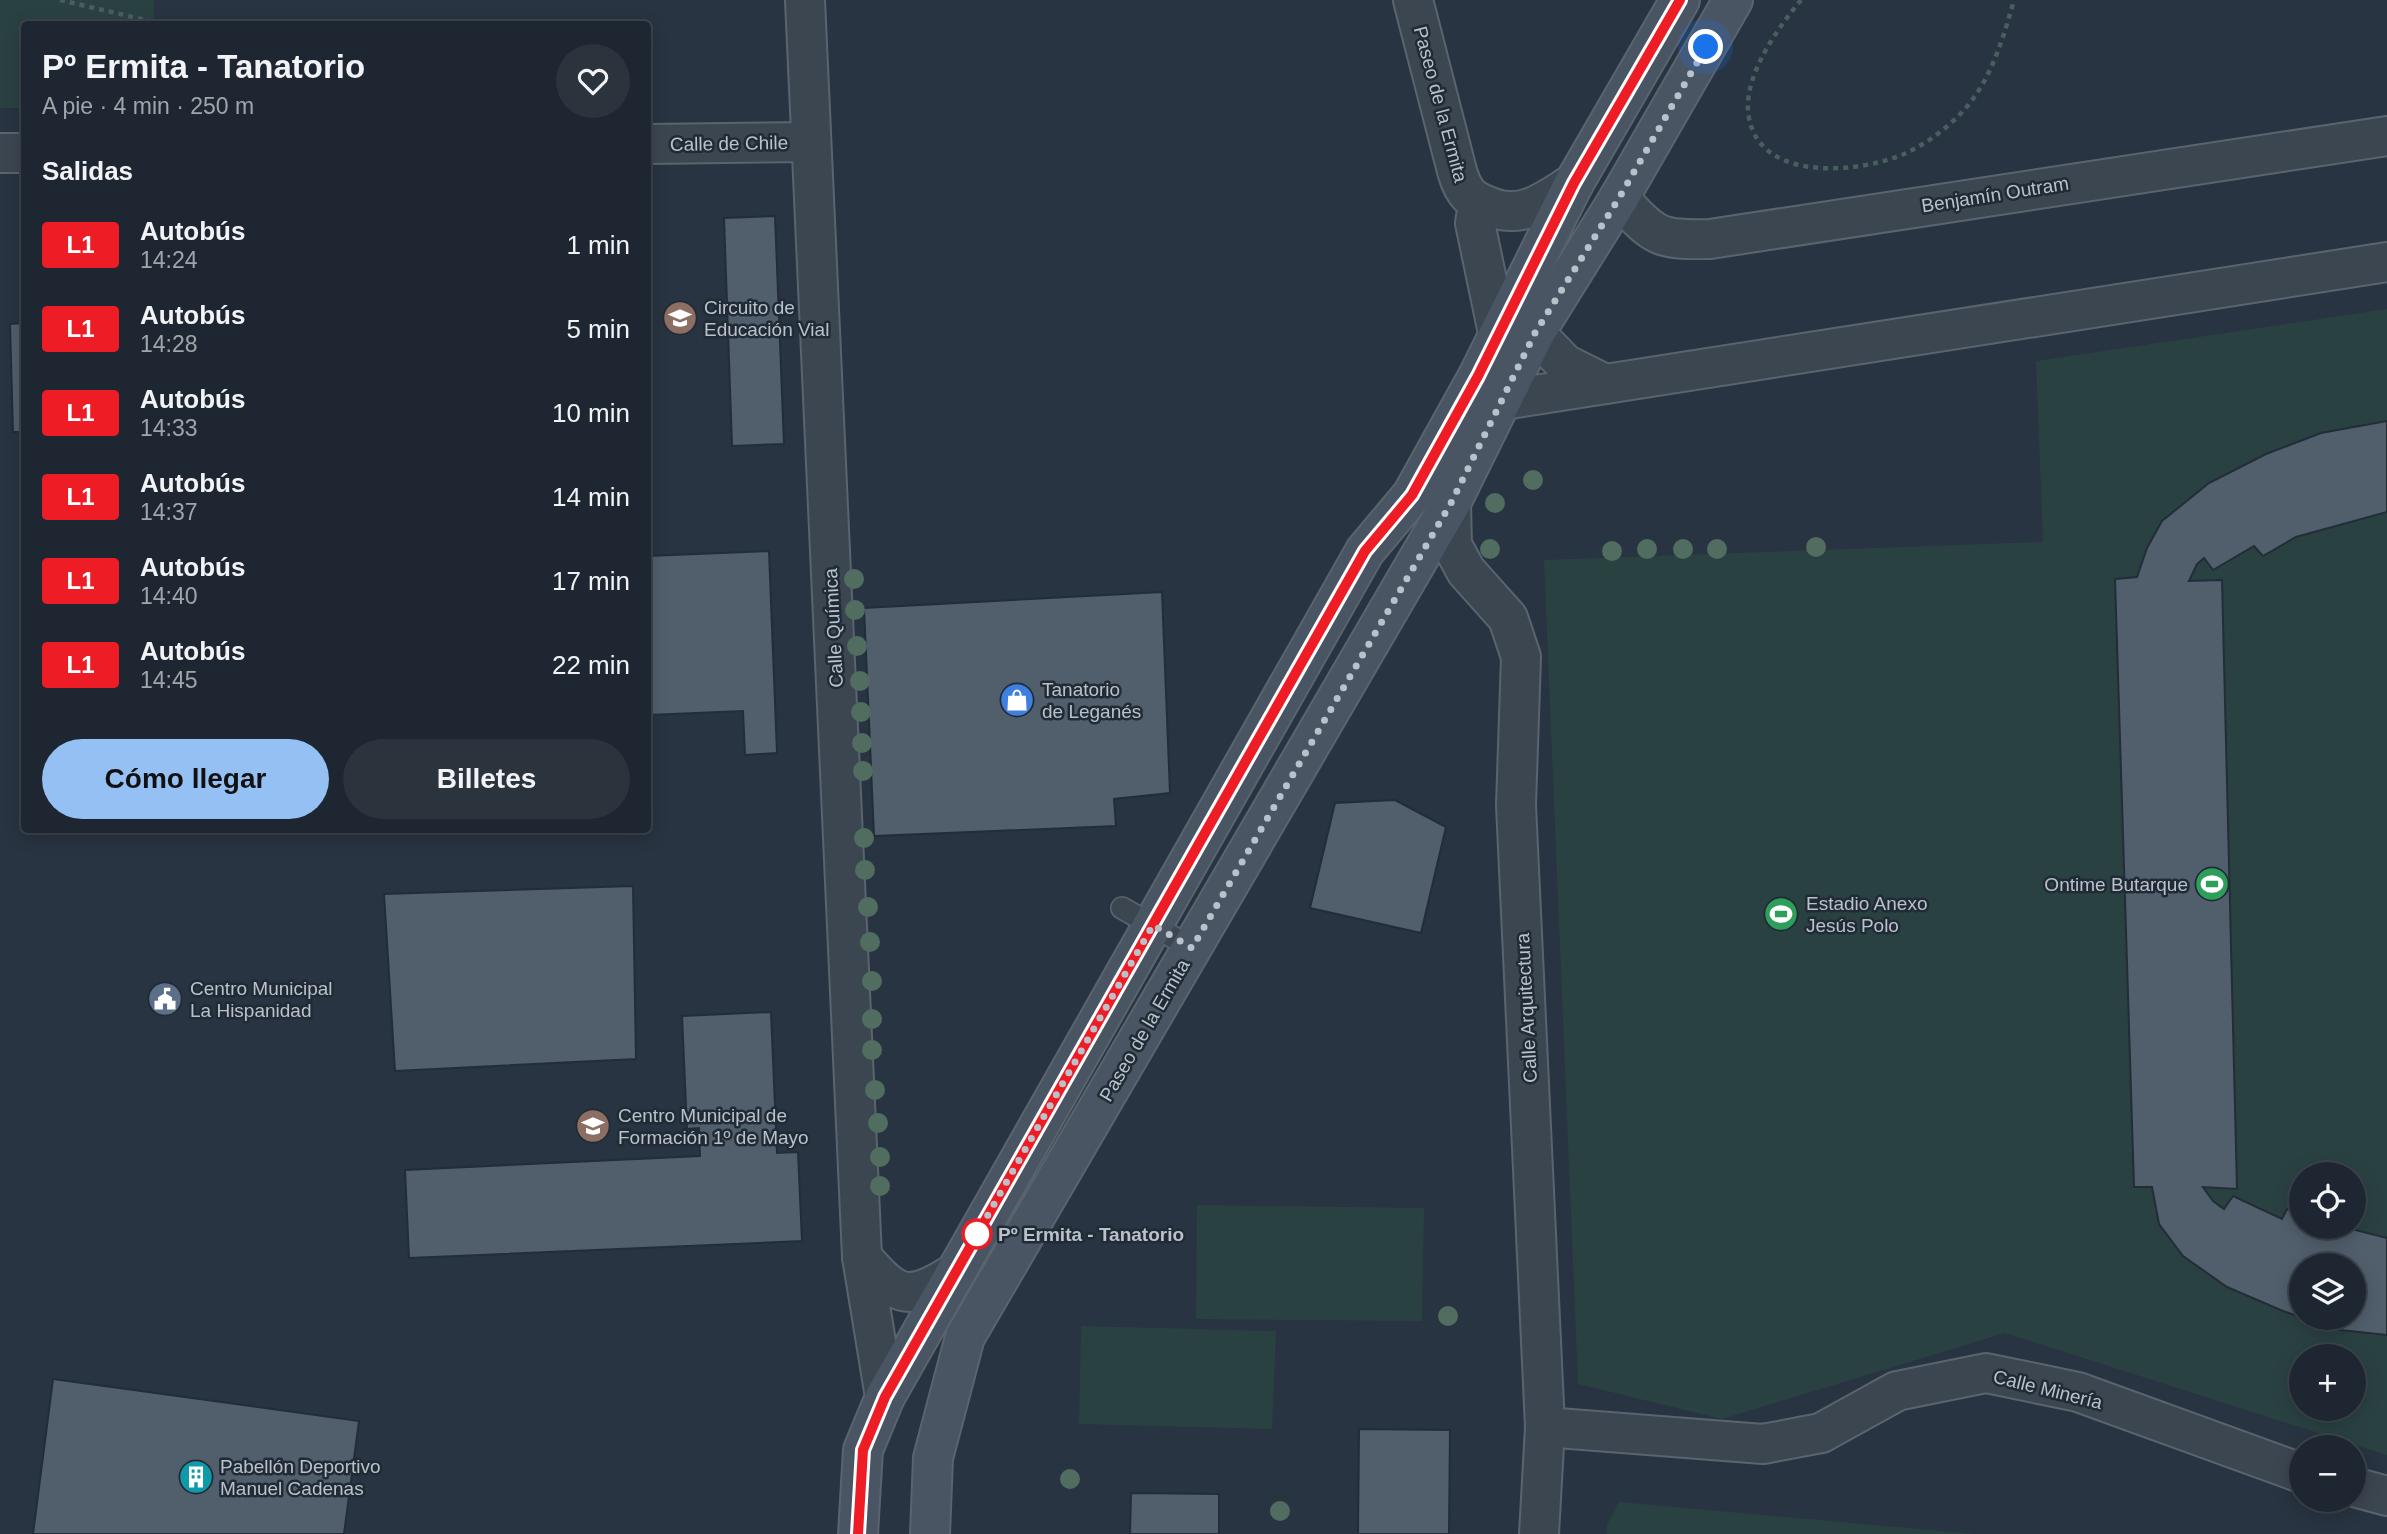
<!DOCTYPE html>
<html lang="es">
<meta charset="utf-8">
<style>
body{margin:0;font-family:Arial,sans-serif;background:#2b333d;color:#f1f3f6;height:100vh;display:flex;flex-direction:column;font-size:26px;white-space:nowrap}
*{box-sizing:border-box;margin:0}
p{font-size:23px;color:#a1a5ab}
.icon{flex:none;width:38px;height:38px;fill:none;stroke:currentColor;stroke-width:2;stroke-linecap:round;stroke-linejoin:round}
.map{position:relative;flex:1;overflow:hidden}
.drawer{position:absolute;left:21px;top:21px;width:630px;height:812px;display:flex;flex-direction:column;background:#1e2731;border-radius:7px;box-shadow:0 4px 18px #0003,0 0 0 2px #3c444d}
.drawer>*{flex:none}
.badge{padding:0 14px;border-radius:5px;font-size:24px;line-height:46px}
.buttons{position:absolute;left:2289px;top:1162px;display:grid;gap:14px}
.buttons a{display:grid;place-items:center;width:77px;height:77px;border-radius:50%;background:#1e2731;box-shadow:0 4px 18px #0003,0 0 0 2px #3c444d;font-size:35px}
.you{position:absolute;width:35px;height:35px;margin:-18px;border:5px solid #fff;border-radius:50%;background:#1a73e8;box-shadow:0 0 0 10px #1a73e833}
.map>.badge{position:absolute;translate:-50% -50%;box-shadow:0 0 0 4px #fff}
h2{padding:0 21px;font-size:26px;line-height:63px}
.round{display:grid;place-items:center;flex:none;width:74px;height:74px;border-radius:37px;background:#2b333d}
.head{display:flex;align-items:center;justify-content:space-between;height:119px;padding:0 21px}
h1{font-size:33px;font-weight:700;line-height:52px}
.cta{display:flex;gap:14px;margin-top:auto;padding:14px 21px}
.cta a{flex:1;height:80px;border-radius:42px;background:#95c0f4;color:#111;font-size:28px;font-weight:700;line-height:80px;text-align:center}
.cta a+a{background:#2b333d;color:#f1f3f6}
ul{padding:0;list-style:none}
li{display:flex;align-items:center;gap:21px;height:84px;padding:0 21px}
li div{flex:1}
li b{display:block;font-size:26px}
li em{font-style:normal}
li .badge{min-width:77px;font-weight:700;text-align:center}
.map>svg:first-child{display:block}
.green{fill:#2a4142;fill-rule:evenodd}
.building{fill:#515f6c;stroke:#222d38;stroke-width:2}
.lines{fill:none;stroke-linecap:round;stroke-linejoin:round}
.lane-casing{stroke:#5a646e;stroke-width:24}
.street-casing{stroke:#5a646e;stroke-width:42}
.secondary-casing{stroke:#5a646e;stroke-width:42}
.path{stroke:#485e5f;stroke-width:4.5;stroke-dasharray:5 5;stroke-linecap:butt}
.lane{stroke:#3c4651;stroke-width:21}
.street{stroke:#3c4651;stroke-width:38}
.secondary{stroke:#4a5564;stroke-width:38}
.tree{fill:#506d5f}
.line-casing{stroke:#fff;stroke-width:16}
.line{stroke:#ee1c25;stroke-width:10}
.walk{stroke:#b9c1cb;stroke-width:7;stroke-dasharray:0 12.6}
.stop-dot{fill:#fff;stroke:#ee1c25;stroke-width:3.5}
.labels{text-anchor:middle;stroke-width:5;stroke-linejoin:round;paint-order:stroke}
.street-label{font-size:19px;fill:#b9c1cb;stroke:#202b36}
.poi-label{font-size:19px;fill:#b9c1cb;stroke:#202b36;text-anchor:start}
.stop-label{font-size:19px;font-weight:bold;fill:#b9c1cb;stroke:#202b36;text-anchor:start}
</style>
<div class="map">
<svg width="2387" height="1534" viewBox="0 0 2387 1534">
<rect width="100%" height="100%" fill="#283441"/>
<!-- green -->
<g class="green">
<polygon points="0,0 154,0 154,24 24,24 24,108 0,108"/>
<path d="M 2387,309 L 2387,1455 L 2005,1333 L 1722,1419 L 1578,1384 L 1544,560 L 2043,542 L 2036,361 ZM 2301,1174 L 2354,1174 L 2354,1227 L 2301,1227 ZM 2301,1265 L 2354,1265 L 2354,1318 L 2301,1318 ZM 2301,1356 L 2354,1356 L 2354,1409 L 2301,1409 Z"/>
<polygon points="1197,1205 1424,1208 1422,1321 1196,1319"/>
<polygon points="1081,1326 1276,1331 1272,1429 1079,1424"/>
<polygon points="1619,1502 1974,1534 1607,1534 1607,1525"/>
</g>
<!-- building -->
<g class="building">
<polygon points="775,216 784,444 732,446 724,218"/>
<polygon points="24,323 24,432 13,432 10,324"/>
<polygon points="2387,421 2387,512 2296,537 2263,556 2254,546 2213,570 2204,558 2197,564 2189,581 2222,580 2237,1189 2203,1187 2213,1201 2224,1209 2233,1196 2282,1219 2287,1209 2301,1214 2301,1227 2344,1227 2387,1238 2387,1335 2340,1330 2303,1318 2354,1318 2354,1265 2301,1265 2301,1317 2283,1311 2227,1287 2183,1256 2159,1224 2152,1187 2134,1187 2115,579 2137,577 2147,548 2162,521 2209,483 2266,454 2321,433"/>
<polygon points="769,551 777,753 745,755 743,711 648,715 648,556"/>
<polygon points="1162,592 1170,793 1114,799 1116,826 874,836 864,608"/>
<polygon points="1395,800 1446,827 1421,933 1310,908 1335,803"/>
<polygon points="633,886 636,1059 395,1071 384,894"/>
<polygon points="771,1012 777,1153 798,1152 802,1241 409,1258 405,1170 700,1156 699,1128 687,1129 682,1016"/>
<polygon points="53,1379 359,1421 344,1534 33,1534"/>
<polygon points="1359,1429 1450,1430 1449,1534 1358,1534"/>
<polygon points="1131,1493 1219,1494 1219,1534 1130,1534"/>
</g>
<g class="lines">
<!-- lane casing -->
<g class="lane-casing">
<polyline id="lane" points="1122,908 1192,948"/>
</g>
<!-- street casing -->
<g class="street-casing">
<g id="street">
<polyline points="805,0 862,1257 885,1397"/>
<path d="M 1413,0 L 1457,171 C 1464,195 1471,200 1493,208 C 1525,219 1548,199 1574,183"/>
<polyline points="648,144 811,142"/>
<polyline points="0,153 24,153"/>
<path d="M 1619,198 C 1655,237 1657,240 1710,239 L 2387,136"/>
<polyline points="1478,204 1475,223 1498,333"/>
<polyline points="1529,301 1535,333 1565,364 1605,384"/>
<polyline points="1503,400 2387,262"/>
<polyline points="1451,503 1452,545 1466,571 1508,618 1521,657 1516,805 1545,1427 1539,1534"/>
<path d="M 862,1257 C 895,1295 906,1304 953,1274"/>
<polyline points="1545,1427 1763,1444 1821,1433 1897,1391 1986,1373 2078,1392 2301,1473"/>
<polyline points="2354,1487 2387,1496"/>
</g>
</g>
<!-- secondary casing -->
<g class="secondary-casing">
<g id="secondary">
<polyline points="858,1534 863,1450 885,1397 1365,551 1412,495 1478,376 1574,183 1680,0"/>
<polyline points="930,1534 933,1458 965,1337 1451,503 1535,333 1619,198 1733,0"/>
</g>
</g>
<!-- path -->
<g class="path">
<polyline points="60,0 154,22"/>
<path d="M 1801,0 C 1777,29 1741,79 1749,118 C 1761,183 1860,173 1904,154 C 1926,144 1948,128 1964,110 C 1991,80 2003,39 2014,0"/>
</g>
<!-- lane -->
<use href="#lane" class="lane"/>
<!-- street -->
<use href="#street" class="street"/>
<!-- secondary -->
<use href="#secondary" class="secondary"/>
</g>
<!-- trees -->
<g class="tree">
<circle cx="1533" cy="480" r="10"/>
<circle cx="1495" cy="503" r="10"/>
<circle cx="1816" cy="547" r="10"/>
<circle cx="1490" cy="549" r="10"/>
<circle cx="1647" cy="549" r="10"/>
<circle cx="1683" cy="549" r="10"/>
<circle cx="1717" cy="549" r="10"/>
<circle cx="1612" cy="551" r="10"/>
<circle cx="854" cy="579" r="10"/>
<circle cx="855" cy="610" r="10"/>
<circle cx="857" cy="646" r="10"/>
<circle cx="860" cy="681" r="10"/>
<circle cx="861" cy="712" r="10"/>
<circle cx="862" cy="743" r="10"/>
<circle cx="863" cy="771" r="10"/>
<circle cx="864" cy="838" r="10"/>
<circle cx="865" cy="870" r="10"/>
<circle cx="868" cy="907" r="10"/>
<circle cx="870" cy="942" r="10"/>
<circle cx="872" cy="981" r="10"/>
<circle cx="872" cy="1019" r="10"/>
<circle cx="872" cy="1050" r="10"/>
<circle cx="875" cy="1090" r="10"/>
<circle cx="878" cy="1123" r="10"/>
<circle cx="880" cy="1157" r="10"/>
<circle cx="880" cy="1186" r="10"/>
<circle cx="1448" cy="1316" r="10"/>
<circle cx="1070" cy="1479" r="10"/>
<circle cx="1280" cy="1511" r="10"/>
</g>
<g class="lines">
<!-- line casing -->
<g class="line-casing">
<polyline id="line" points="858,1534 863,1450 885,1397 1365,551 1412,495 1478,376 1574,183 1680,0"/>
</g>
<!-- line -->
<use href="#line" class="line"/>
<!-- walk -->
<polyline class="walk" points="977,1234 973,1241 1153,925 1192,948 1451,503 1535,333 1619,198 1706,47"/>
</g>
<!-- icons -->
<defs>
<g id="school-disc" transform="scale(1.75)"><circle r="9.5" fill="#8d6e63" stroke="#202b36"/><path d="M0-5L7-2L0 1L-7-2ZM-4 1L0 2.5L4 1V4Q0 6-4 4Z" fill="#fff"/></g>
<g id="shop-disc" transform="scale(1.75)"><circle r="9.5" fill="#3f7fe0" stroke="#202b36"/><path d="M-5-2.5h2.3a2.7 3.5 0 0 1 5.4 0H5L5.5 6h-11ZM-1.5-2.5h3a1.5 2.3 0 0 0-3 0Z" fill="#fff"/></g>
<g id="stadium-disc" transform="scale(1.75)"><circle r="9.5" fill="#2e9e5b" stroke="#202b36"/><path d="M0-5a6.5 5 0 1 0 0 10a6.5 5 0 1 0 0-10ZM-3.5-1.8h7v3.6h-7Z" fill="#fff"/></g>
<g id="civic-disc" transform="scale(1.75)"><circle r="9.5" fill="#5c6f8a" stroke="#202b36"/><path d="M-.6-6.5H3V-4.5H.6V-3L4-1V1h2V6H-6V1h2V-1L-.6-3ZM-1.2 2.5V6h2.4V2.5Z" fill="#fff"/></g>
<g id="university-disc" transform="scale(1.75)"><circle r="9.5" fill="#8d6e63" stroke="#202b36"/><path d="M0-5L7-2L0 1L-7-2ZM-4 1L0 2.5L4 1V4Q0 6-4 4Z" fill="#fff"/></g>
<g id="building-disc" transform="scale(1.75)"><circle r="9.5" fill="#0f9aa8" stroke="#202b36"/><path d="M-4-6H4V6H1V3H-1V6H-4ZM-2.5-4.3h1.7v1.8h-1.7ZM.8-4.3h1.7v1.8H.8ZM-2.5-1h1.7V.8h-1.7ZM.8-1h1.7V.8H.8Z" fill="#fff"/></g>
</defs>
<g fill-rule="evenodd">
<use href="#school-disc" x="680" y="318"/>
<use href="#shop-disc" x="1017" y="700"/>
<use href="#stadium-disc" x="2212" y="884"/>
<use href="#stadium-disc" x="1781" y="914"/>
<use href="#civic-disc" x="165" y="999"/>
<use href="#university-disc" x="593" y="1126"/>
<use href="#building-disc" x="196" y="1477"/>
</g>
<!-- markers -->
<circle class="stop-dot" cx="977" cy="1234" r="14"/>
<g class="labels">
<!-- street labels -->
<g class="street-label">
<text transform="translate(1441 104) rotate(75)" y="7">Paseo de la Ermita</text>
<text transform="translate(729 143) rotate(-1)" y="7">Calle de Chile</text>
<text transform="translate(1995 194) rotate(-9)" y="7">Benjamín Outram</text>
<text transform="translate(833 628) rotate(-93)" y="7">Calle Química</text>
<text transform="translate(1526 1008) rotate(-93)" y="7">Calle Arquitectura</text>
<text transform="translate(1144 1030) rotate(-60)" y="7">Paseo de la Ermita</text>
<text transform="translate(2048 1389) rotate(14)" y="7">Calle Minería</text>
</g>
<!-- poi labels -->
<g class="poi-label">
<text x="704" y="314">Circuito de<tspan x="704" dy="22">Educación Vial</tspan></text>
<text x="1042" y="696">Tanatorio<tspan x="1042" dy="22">de Leganés</tspan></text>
<text x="2188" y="891" text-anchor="end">Ontime Butarque</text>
<text x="1806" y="910">Estadio Anexo<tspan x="1806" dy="22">Jesús Polo</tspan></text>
<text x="190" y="995">Centro Municipal<tspan x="190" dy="22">La Hispanidad</tspan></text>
<text x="618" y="1122">Centro Municipal de<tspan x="618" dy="22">Formación 1º de Mayo</tspan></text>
<text x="220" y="1473">Pabellón Deportivo<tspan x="220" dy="22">Manuel Cadenas</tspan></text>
</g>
<!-- stop labels -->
<g class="stop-label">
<text x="998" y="1241">Pº Ermita - Tanatorio</text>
</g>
</g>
</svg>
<div class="buttons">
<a><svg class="icon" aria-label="locate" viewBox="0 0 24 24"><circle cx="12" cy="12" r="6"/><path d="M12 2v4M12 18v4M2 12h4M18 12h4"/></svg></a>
<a><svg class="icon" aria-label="layers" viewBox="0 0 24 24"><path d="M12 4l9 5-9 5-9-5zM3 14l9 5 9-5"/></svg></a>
<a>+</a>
<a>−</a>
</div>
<div class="you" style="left:1706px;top:47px"></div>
<section class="drawer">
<div class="head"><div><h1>Pº Ermita - Tanatorio</h1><p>A pie · 4 min · 250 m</p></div><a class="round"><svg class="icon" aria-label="heart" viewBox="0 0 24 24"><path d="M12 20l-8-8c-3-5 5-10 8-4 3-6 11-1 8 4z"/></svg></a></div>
<h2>Salidas</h2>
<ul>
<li><span class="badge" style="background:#ee1c25;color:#fff">L1</span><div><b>Autobús</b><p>14:24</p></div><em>1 min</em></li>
<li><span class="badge" style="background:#ee1c25;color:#fff">L1</span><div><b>Autobús</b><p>14:28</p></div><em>5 min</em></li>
<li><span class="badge" style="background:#ee1c25;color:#fff">L1</span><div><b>Autobús</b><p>14:33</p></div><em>10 min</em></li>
<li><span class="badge" style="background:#ee1c25;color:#fff">L1</span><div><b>Autobús</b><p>14:37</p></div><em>14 min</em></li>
<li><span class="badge" style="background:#ee1c25;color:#fff">L1</span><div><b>Autobús</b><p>14:40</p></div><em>17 min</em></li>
<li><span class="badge" style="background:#ee1c25;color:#fff">L1</span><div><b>Autobús</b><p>14:45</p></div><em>22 min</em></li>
</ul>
<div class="cta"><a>Cómo llegar</a><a>Billetes</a></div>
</section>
</div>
